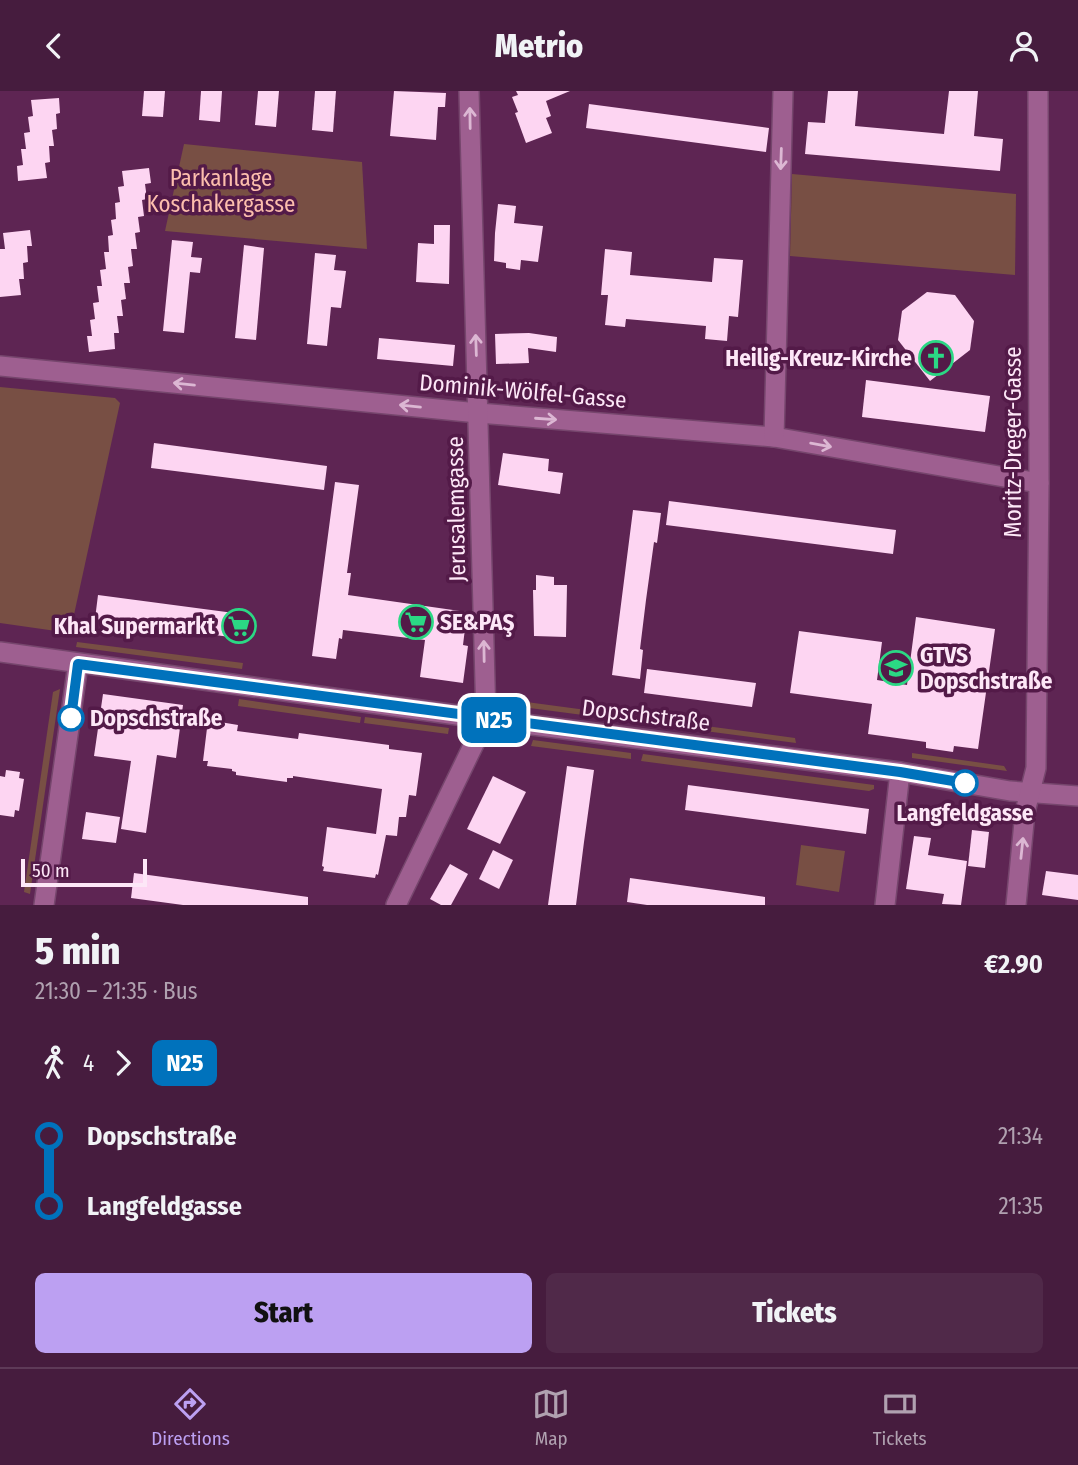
<!DOCTYPE html>
<meta charset="utf-8">
<style>
body{margin:0;font-family:"Fira Sans Condensed",sans-serif;background:#502949;color:#f1f3f6;height:100vh;display:flex;flex-direction:column;font-size:26px;white-space:nowrap}
*{box-sizing:border-box;margin:0}
p{font-size:23px;color:#b0a1b0}
.icon{flex:none;width:38px;height:38px;fill:none;stroke:currentColor;stroke-width:2;stroke-linecap:round;stroke-linejoin:round}
.map{position:relative;height:814px;overflow:hidden}
.details{display:flex;flex-direction:column;background:#461c3e;flex:1}
.details>*{flex:none}
.badge{padding:0 14px;border-radius:10px;font-size:24px;line-height:46px}
.scale{position:absolute;left:21px;bottom:18px;width:126px;box-sizing:border-box;padding-left:7px;border:4px solid #fde7f7;border-top:0;font-size:19px;line-height:24px;white-space:nowrap;color:#fde7f7;-webkit-text-stroke:5px #531a48;paint-order:stroke}
.map>.badge{position:absolute;translate:-50% -50%;box-shadow:0 0 0 4px #fff}
.legs{display:flex;align-items:center;gap:10px;height:77px;padding:0 35px;font-size:23px}
.legs p{margin-inline-start:auto}
.overview{display:flex;align-items:center;justify-content:space-between;height:119px;padding:0 35px}
h1{font-size:38px;font-weight:800;line-height:52px}
.cta{display:flex;gap:14px;margin-top:auto;padding:14px 35px}
.cta a{flex:1;height:80px;border-radius:10px;background:#bca0f2;color:#111;font-size:28px;font-weight:800;line-height:80px;text-align:center}
.cta a+a{background:#502949;color:#f1f3f6}
ul{padding:0 35px;list-style:none}
li{display:flex;align-items:center;gap:24px;height:70px;font-size:26px}
li i{display:grid;place-items:center;width:10px;height:100%;margin:0 9px;background:currentColor}
li i::after{content:'';width:18px;height:18px;margin:-9px;border:5px solid;border-radius:50%;background:#461c3e}
li p{margin-inline-start:auto}
li:first-child i{background:linear-gradient(#0000 50%,currentColor 0)}
li:last-child i{background:linear-gradient(currentColor 50%,#0000 0)}
header{display:flex;justify-content:space-between;align-items:center;height:91px;padding:0 35px;background:#461c3e;font-size:32px;font-weight:800}
.menu{display:flex;justify-content:space-around;align-items:center;height:98px;border-top:2px solid #5e3a58;background:#461c3e;font-size:19px;color:#b0a1b0}
.menu a{display:grid;justify-items:center;gap:4px}
.menu .current{color:#bca0f2}
.map>svg:first-child{display:block}
.green{fill:#784f44}
.building{fill:#fdd5f2}
.lines{fill:none;stroke-linecap:round;stroke-linejoin:round}
.minor-casing{stroke:#76466d;stroke-width:22}
.minor{stroke:#9e5f90;stroke-width:19}
.oneway{stroke:#dcb7d3}
.line-1-casing{stroke:#fff;stroke-width:16}
.line-1{stroke:#0072bc;stroke-width:10}
.stop-1-dot{fill:#fff;stroke:#0072bc;stroke-width:3.5}
.labels{text-anchor:middle;stroke-width:7;stroke-linejoin:round;paint-order:stroke}
.park-label{font-size:23px;fill:#fcbead;stroke:#531a48}
.poi-label{font-size:23px;font-weight:bold;fill:#fde7f7;stroke:#531a48;text-anchor:end}
.street-label{font-size:23px;fill:#fde7f7;stroke:#531a48}
.stop-label{font-size:23px;font-weight:bold;fill:#fde7f7;stroke:#531a48;text-anchor:start}
</style>
<header><svg class="icon" aria-label="back" viewBox="0 0 24 24"><path d="M15 5l-7 7 7 7"/></svg>Metrio<svg class="icon" aria-label="person" viewBox="0 0 24 24"><circle cx="12" cy="8" r="4"/><path d="M4 21q1-7 8-7t8 7"/></svg></header>
<div class="map">
<svg width="1078" height="814" viewBox="0 0 1078 814">
<rect width="100%" height="100%" fill="#5e2553"/>
<!-- green -->
<g class="green">
<polygon points="184,53 362,71 367,158 165,140"/>
<polygon points="792,83 1016,103 1015,184 790,165"/>
<polygon points="0,296 115,307 120,312 70,542 0,532"/>
<polygon points="77,551 243,572 242,578 76,556"/>
<polygon points="60,598 30,803 24,801 53,601"/>
<polygon points="239,608 361,626 360,632 238,615"/>
<polygon points="519,610 795,647 796,652 522,616 518,615"/>
<polygon points="365,626 449,637 448,643 364,632"/>
<polygon points="533,649 631,662 631,668 531,655"/>
<polygon points="912,662 1004,675 1007,680 912,667"/>
<polygon points="643,663 874,694 874,698 869,700 641,670"/>
<polygon points="801,754 845,760 839,801 796,794"/>
</g>
<!-- building -->
<g class="building">
<polygon points="144,0 165,0 163,26 142,25"/>
<polygon points="201,0 222,0 220,31 199,29"/>
<polygon points="258,0 279,0 276,36 255,34"/>
<polygon points="315,0 336,0 333,41 312,39"/>
<polygon points="394,0 446,2 445,16 438,16 436,49 390,45"/>
<polygon points="516,0 570,0 546,10 551,25 546,27 552,42 526,52 515,22 518,21 512,6 518,4"/>
<polygon points="828,0 858,0 855,35 944,43 949,0 978,0 974,45 1003,48 1000,80 805,63 808,31 825,32"/>
<polygon points="59,7 60,22 56,23 57,38 52,39 54,55 49,55 50,71 45,72 47,87 18,90 17,75 23,74 21,58 26,58 24,42 30,41 28,26 33,25 31,9"/>
<polygon points="589,13 769,37 766,61 586,37"/>
<polygon points="149,77 151,92 145,93 147,108 142,109 144,125 138,126 140,141 135,142 137,158 131,158 133,175 128,176 130,192 124,192 126,208 121,209 123,225 117,225 119,242 114,242 115,258 89,261 87,245 92,245 90,229 95,228 93,212 99,211 97,195 102,195 100,179 106,178 104,161 109,161 108,145 113,144 111,129 116,128 115,112 120,111 118,96 124,95 122,80"/>
<polygon points="498,113 516,115 514,132 543,135 538,171 521,169 520,179 506,177 506,172 494,170 495,142"/>
<polygon points="434,134 450,134 449,193 416,191 418,152 434,153"/>
<polygon points="30,139 32,155 27,155 28,171 23,172 24,188 19,188 21,204 0,206 0,158 5,158 3,142"/>
<polygon points="172,149 193,151 191,166 202,167 200,182 190,181 184,242 163,240"/>
<polygon points="244,154 264,157 256,249 235,247"/>
<polygon points="605,158 632,161 630,184 712,191 714,167 743,169 738,226 729,225 727,250 705,248 706,235 626,228 625,236 605,234 608,204 601,204"/>
<polygon points="315,162 336,164 334,179 346,180 341,217 331,216 327,255 307,253"/>
<polygon points="927,201 955,204 974,230 970,259 930,290 898,249 902,220"/>
<polygon points="529,242 557,246 556,261 528,257 529,272 496,273 495,243"/>
<polygon points="379,247 455,254 453,275 377,268"/>
<polygon points="866,289 990,305 985,341 862,326"/>
<polygon points="154,352 327,375 324,399 151,377"/>
<polygon points="503,362 549,368 548,380 563,382 560,403 498,394"/>
<polygon points="335,391 359,394 347,482 351,482 348,504 467,521 463,554 468,555 463,592 420,586 425,549 343,539 342,548 339,547 336,568 312,565"/>
<polygon points="669,410 896,439 893,463 666,434"/>
<polygon points="633,419 661,422 657,452 654,451 646,509 640,558 643,559 640,588 612,584"/>
<polygon points="536,484 554,486 554,494 567,494 566,546 534,545 533,499 536,499"/>
<polygon points="98,504 249,524 245,548 95,528"/>
<polygon points="916,526 995,538 978,658 954,655 953,661 926,657 926,651 868,643 872,613 790,602 799,540 882,551 877,589 907,594"/>
<polygon points="647,578 756,592 752,616 644,602"/>
<polygon points="103,603 183,614 176,667 157,664 146,742 121,738 131,670 94,665"/>
<polygon points="208,629 238,634 237,640 298,648 299,642 389,654 389,658 422,662 416,705 409,704 406,726 399,726 397,745 386,744 378,784 376,783 375,787 323,780 324,776 322,775 327,736 376,743 382,698 293,685 293,687 287,687 287,691 236,684 236,681 232,680 232,678 207,675 208,670 203,670"/>
<polygon points="567,675 594,679 584,751 576,814 548,814"/>
<polygon points="6,679 20,681 19,687 24,688 19,720 15,719 14,726 0,724 0,685 5,686"/>
<polygon points="493,685 526,701 500,753 467,738"/>
<polygon points="688,694 869,718 866,743 685,719"/>
<polygon points="86,721 120,726 116,752 82,748"/>
<polygon points="972,739 989,741 985,777 968,775"/>
<polygon points="914,745 931,747 928,764 967,770 961,814 942,813 944,803 906,798"/>
<polygon points="493,759 513,769 499,798 479,788"/>
<polygon points="450,773 468,783 451,814 441,814 430,808"/>
<polygon points="1046,780 1078,784 1078,809 1042,804"/>
<polygon points="134,782 308,806 308,814 183,814 131,807"/>
<polygon points="630,787 765,806 765,814 647,814 627,811"/>
</g>
<g class="lines">
<!-- minor casing -->
<g class="minor-casing">
<g id="minor">
<polyline points="0,275 478,322 774,346 1039,392"/>
<polyline points="774,346 783,0"/>
<polyline points="0,561 486,628 900,681 1010,700 1078,705"/>
<polyline points="44,814 78,573"/>
<polyline points="396,814 486,628 469,0"/>
<polyline points="885,814 900,681"/>
<polyline points="1016,814 1025,721 1036,677 1039,392 1038,0"/>
</g>
</g>
<!-- minor -->
<use href="#minor" class="minor"/>
</g>
<!-- one-way arrows -->
<defs><path id="oneway-shaft" d="M-6 0H5M1.5-3L5.5 0L1.5 3" fill="none" stroke-width="1.6" stroke-linecap="round" stroke-linejoin="round" transform="scale(1.75)"/></defs>
<g class="oneway">
<use href="#oneway-shaft" transform="translate(470 27) rotate(-91)"/>
<use href="#oneway-shaft" transform="translate(781 68) rotate(92)"/>
<use href="#oneway-shaft" transform="translate(476 254) rotate(-92)"/>
<use href="#oneway-shaft" transform="translate(184 293) rotate(-174)"/>
<use href="#oneway-shaft" transform="translate(410 315) rotate(-174)"/>
<use href="#oneway-shaft" transform="translate(546 328) rotate(4)"/>
<use href="#oneway-shaft" transform="translate(821 354) rotate(10)"/>
<use href="#oneway-shaft" transform="translate(484 560) rotate(-91)"/>
<use href="#oneway-shaft" transform="translate(1022 757) rotate(-84)"/>
</g>
<g class="lines">
<!-- line-1 casing -->
<g class="line-1-casing">
<polyline id="line-1" points="71,627 78,573 900,681 965,692"/>
</g>
<!-- line-1 -->
<use href="#line-1" class="line-1"/>
</g>
<!-- icons -->
<defs>
<g id="church-ring" transform="scale(1.75)"><circle r="9.5" fill="#531a48" stroke="#2bd884" stroke-width="1.5"/><path d="M-1.2-6h2.4v3.5h3.3v2.4h-3.3V6h-2.4V-.1h-3.3v-2.4h3.3Z" fill="#2bd884"/></g>
<g id="supermarket-ring" transform="scale(1.75)"><circle r="9.5" fill="#531a48" stroke="#2bd884" stroke-width="1.5"/><path d="M-6-5.5h2.5l.6 2H6L4.5 2H-2.5L-4.4-4H-6ZM-1.5 3.2a1.3 1.3 0 1 0 .1 0ZM3 3.2a1.3 1.3 0 1 0 .1 0Z" fill="#2bd884"/></g>
<g id="school-ring" transform="scale(1.75)"><circle r="9.5" fill="#531a48" stroke="#2bd884" stroke-width="1.5"/><path d="M0-5L7-2L0 1L-7-2ZM-4 1L0 2.5L4 1V4Q0 6-4 4Z" fill="#2bd884"/></g>
</defs>
<g fill-rule="evenodd">
<use href="#church-ring" x="936" y="267"/>
<use href="#supermarket-ring" x="416" y="531"/>
<use href="#supermarket-ring" x="239" y="535"/>
<use href="#school-ring" x="896" y="577"/>
</g>
<!-- markers -->
<g class="stop-1-dot">
<circle cx="71" cy="627" r="12"/>
<circle cx="965" cy="692" r="12"/>
</g>
<g class="labels">
<!-- park labels -->
<g class="park-label">
<text x="221" y="95">Parkanlage<tspan x="221" dy="26">Koschakergasse</tspan></text>
</g>
<!-- poi labels -->
<g class="poi-label">
<text x="912" y="275">Heilig-Kreuz-Kirche</text>
<text x="440" y="539" text-anchor="start">SE&amp;PAŞ</text>
<text x="215" y="543">Khal Supermarkt</text>
<text x="920" y="572" text-anchor="start">GTVS<tspan x="920" dy="26">Dopschstraße</tspan></text>
</g>
<!-- street labels -->
<g class="street-label">
<text transform="translate(523 300) rotate(5)" y="8">Dominik-Wölfel-Gasse</text>
<text transform="translate(1013 351) rotate(-90)" y="8">Moritz-Dreger-Gasse</text>
<text transform="translate(456 418) rotate(-91)" y="8">Jerusalemgasse</text>
<text transform="translate(646 624) rotate(7)" y="8">Dopschstraße</text>
</g>
<!-- stop labels -->
<g class="stop-label">
<text x="90" y="635">Dopschstraße</text>
<text x="965" y="730" text-anchor="middle">Langfeldgasse</text>
</g>
</g>
</svg>
<div class="scale">50 m</div>
<b class="badge" style="left:494px;top:629px;background:#0072bc;color:#fff">N25</b>
</div>
<section class="details">
<div class="overview"><div><h1>5 min</h1><p>21:30 – 21:35 · Bus</p></div><b>€2.90</b></div>
<div class="legs"><svg class="icon" aria-label="walk" viewBox="0 0 24 24"><circle cx="13" cy="4" r="2"/><path d="M13 8l-2 6 4 7M11 14l-3 7M7 12l3-4h3l4 4"/></svg>4<svg class="icon" aria-label="forward" viewBox="0 0 24 24"><path d="M9 5l7 7-7 7"/></svg><b class="badge" style="background:#0072bc;color:#fff">N25</b></div>
<ul>
<li><i style="color:#0072bc"></i><b>Dopschstraße</b><p>21:34</p></li>
<li><i style="color:#0072bc"></i><b>Langfeldgasse</b><p>21:35</p></li>
</ul>
<div class="cta"><a>Start</a><a>Tickets</a></div>
</section>
<nav class="menu">
<a class="current"><svg class="icon" aria-label="directions" viewBox="0 0 24 24"><path d="M12 3l9 9-9 9-9-9zM9 14v-3h6M13 9l2 2-2 2"/></svg>Directions</a>
<a><svg class="icon" aria-label="map" viewBox="0 0 24 24"><path d="M3 6l6-2 6 2 6-2v14l-6 2-6-2-6 2zM9 4v14M15 6v14"/></svg>Map</a>
<a><svg class="icon" aria-label="tickets" viewBox="0 0 24 24"><path d="M3 7h18v10H3zM15 7v10"/></svg>Tickets</a>
</nav>
